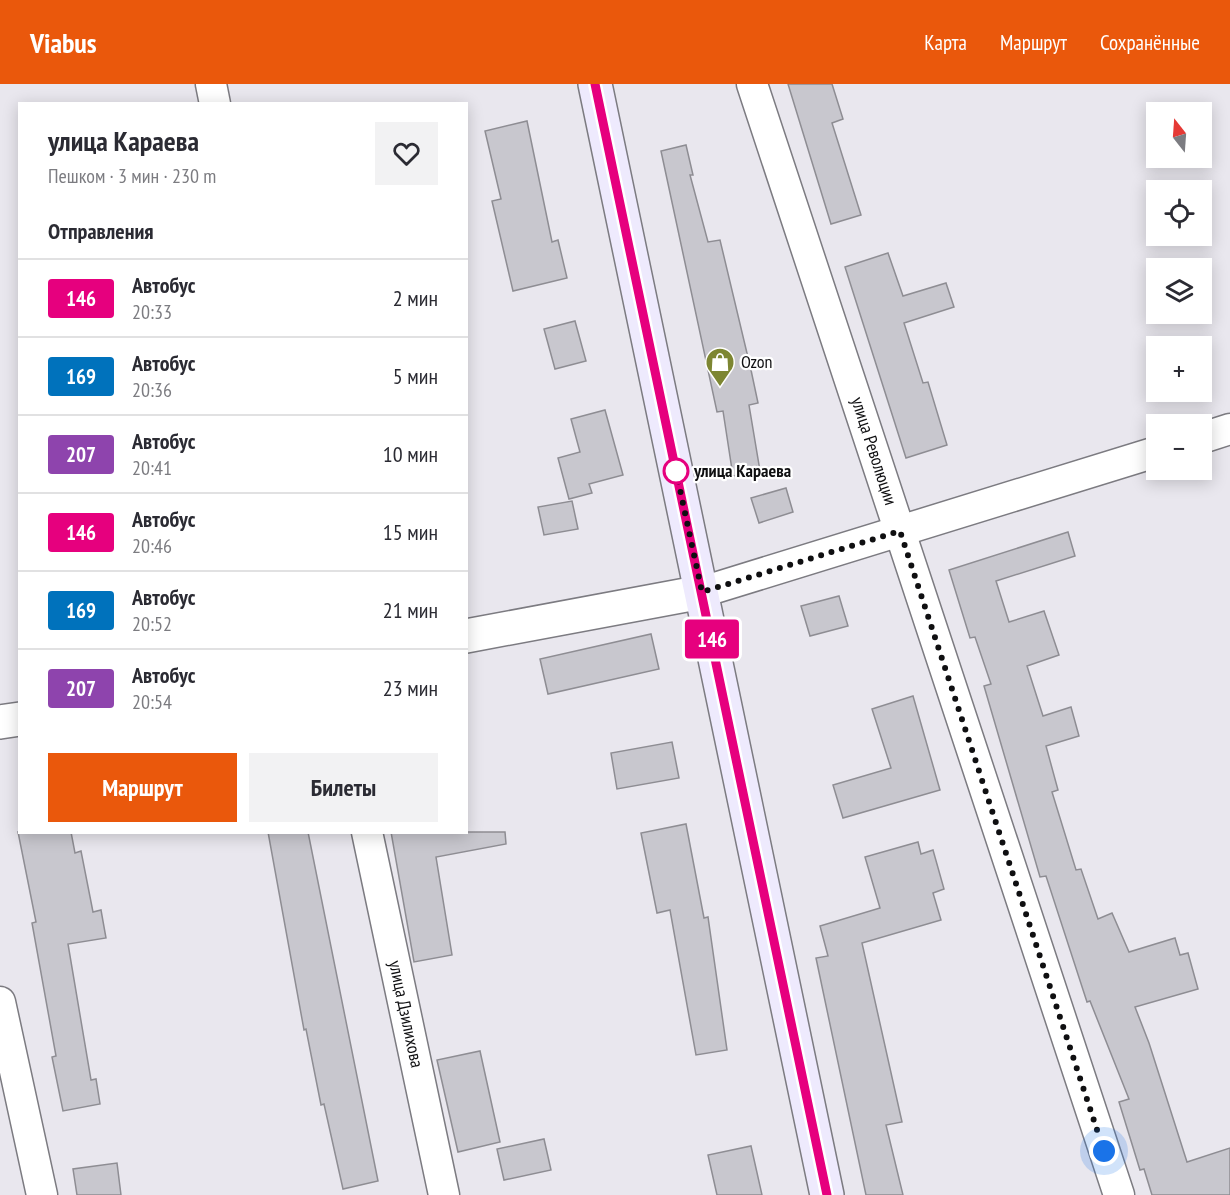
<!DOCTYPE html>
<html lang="ru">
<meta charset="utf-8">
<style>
body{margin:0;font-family:"PT Sans Narrow",sans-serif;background:#f2f2f3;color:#2b2b33;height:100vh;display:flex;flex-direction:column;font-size:22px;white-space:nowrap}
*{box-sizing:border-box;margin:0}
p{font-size:20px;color:#7c7c81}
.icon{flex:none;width:33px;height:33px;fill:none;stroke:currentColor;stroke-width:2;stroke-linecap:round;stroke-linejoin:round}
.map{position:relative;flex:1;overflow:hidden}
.details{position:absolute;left:18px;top:18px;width:450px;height:732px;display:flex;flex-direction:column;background:#fff;border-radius:0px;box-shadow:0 3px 15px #0003}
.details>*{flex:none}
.badge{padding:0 12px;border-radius:4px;font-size:21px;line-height:39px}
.needle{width:39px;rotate:343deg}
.fabs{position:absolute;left:1146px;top:18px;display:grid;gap:12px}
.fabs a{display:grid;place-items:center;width:66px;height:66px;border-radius:0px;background:#fff;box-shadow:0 3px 15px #0003;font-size:30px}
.you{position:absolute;width:30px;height:30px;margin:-15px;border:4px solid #fff;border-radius:50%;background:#1a73e8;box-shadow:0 0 0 9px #1a73e833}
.map>.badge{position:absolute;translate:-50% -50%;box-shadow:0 0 0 3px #fff}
h2{padding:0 30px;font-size:22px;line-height:54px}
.round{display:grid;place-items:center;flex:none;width:63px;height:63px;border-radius:0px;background:#f2f2f3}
.head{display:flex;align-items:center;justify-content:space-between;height:102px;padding:0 30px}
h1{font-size:28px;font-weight:700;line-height:45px}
.cta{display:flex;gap:12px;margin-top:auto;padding:12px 30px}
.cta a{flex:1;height:69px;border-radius:0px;background:#ea580c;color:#fff;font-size:24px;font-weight:700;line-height:69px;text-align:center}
.cta a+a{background:#f2f2f3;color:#2b2b33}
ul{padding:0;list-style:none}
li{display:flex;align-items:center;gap:18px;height:78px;padding:0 30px;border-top:2px solid #e1e1e2}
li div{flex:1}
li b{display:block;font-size:22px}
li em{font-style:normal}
li .badge{min-width:66px;font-weight:700;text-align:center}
header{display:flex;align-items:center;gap:36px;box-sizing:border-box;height:84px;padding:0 30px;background:#ea580c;color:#fff}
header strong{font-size:28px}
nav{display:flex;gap:33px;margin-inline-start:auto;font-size:21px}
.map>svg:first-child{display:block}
.building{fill:#c8c7ce;stroke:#8e8d93;stroke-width:1.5}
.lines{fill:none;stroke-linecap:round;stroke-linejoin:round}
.minor-casing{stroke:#7c7b81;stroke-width:33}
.tertiary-casing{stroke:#7c7b81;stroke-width:36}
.secondary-casing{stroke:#7c7b81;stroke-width:36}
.minor{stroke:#fff;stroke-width:30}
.tertiary{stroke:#fff;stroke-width:33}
.secondary{stroke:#eeeafd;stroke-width:33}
.line-casing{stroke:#fff;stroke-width:14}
.line{stroke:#e6007e;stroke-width:9}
.walk{stroke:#0f0f11;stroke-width:6;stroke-dasharray:0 10.8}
.stop-dot{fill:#fff;stroke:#e6007e;stroke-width:3}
.labels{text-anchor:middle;stroke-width:4.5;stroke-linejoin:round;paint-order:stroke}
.poi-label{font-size:18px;fill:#0f0f11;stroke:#fff;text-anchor:start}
.street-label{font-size:18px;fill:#0f0f11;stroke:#fff}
.stop-label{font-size:18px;font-weight:bold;fill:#0f0f11;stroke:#fff;text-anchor:start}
</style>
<header>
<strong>Viabus</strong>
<nav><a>Карта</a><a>Маршрут</a><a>Сохранённые</a></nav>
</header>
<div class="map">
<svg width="1230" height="1111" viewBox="0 0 1230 1111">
<rect width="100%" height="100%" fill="#e9e7ee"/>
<!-- building -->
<g class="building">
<polygon points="788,0 832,0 843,35 832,39 861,131 831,140"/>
<polygon points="527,37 552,158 558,156 567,194 513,207 492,117 501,115 485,47"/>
<polygon points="686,61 693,91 690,91 708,158 720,156 751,286 758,319 749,321 760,387 733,392 723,327 717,328 661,67"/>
<polygon points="888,169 903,212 946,199 954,223 904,239 923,299 928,298 947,361 906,374 845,183"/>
<polygon points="575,237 586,277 555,285 544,245"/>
<polygon points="605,326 623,391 589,400 592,409 569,415 558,374 580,368 571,335"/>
<polygon points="786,404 793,428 759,439 751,414"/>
<polygon points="572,417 578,445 544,451 538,423"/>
<polygon points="1068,448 1075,472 996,497 1009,538 1044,527 1059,571 1027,582 1043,632 1071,623 1079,652 1046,662 1058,706 1052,708 1076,786 1081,785 1098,835 1112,829 1129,868 1175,854 1180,871 1188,869 1198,905 1135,923 1149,959 1187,1078 1230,1064 1230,1111 1152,1111 1144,1085 1140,1086 1119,1018 1129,1015 1090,917 1087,918 1046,792 1040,793 984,602 991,600 975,553 970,554 949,486"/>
<polygon points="839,512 848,542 810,552 801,522"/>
<polygon points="651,550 659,585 548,610 540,575"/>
<polygon points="913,612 940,706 843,734 833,701 891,684 872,625"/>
<polygon points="672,658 679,694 617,705 611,669"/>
<polygon points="686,740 704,834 708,833 727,966 696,971 670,826 657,829 641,749"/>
<polygon points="18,748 71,748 75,769 81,767 93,828 101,826 106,854 68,860 91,996 96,995 100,1020 63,1027 52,973 56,972 32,839 36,838"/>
<polygon points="268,748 308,748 378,1097 343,1105 324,1020 321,1021 306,945 304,946"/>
<polygon points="391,748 505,748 506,760 436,773 452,871 414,878"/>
<polygon points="918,758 921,770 933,766 944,805 933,809 941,836 862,859 902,1038 886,1041 903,1111 866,1111 816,874 828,872 820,842 880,824 865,773"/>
<polygon points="480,967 500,1058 458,1068 437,976"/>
<polygon points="544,1055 551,1086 504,1096 497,1065"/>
<polygon points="751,1062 762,1111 717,1111 708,1071"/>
<polygon points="117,1079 121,1111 77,1111 73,1085"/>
</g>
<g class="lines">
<!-- minor casing -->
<g class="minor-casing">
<g id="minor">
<polyline points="211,0 215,20"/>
<polyline points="752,0 1119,1111"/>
<polyline points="1202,354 1230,345"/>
<polyline points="702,508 1156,368"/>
<polyline points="367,748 444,1111"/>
<polyline points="0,918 42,1111"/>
</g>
</g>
<!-- tertiary casing -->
<g class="tertiary-casing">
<g id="tertiary">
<polyline points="466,552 702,508"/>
<polyline points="0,638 20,635"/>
</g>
</g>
<!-- secondary casing -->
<g class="secondary-casing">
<polyline id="secondary" points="595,0 827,1111"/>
</g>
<!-- minor -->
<use href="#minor" class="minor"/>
<!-- tertiary -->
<use href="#tertiary" class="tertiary"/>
<!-- secondary -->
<use href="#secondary" class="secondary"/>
</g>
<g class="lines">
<!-- line casing -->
<g class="line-casing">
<polyline id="line" points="595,0 827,1111"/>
</g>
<!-- line -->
<use href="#line" class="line"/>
<!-- walk -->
<polyline class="walk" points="676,387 702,508 900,447 1104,1067"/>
</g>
<!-- icons -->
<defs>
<g id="shop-pin" transform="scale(1.5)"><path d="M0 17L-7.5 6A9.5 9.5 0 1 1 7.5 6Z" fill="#7d8632" stroke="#fff"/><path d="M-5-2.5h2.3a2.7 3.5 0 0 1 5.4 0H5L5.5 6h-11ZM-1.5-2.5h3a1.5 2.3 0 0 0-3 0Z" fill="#fff"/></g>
</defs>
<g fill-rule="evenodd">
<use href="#shop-pin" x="720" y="278"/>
</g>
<!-- markers -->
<circle class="stop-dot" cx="676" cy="387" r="12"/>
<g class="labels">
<!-- poi labels -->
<g class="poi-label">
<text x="741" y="284">Ozon</text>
</g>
<!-- street labels -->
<g class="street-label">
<text transform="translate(874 367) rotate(72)" y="6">улица Революции</text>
<text transform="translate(406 930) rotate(78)" y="6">улица Дзилихова</text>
</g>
<!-- stop labels -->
<g class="stop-label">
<text x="694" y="393">улица Караева</text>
</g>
</g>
</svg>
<div class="fabs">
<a><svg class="needle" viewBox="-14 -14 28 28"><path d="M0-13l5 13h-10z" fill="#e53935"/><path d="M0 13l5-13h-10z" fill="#7c7c81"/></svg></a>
<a><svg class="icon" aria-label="locate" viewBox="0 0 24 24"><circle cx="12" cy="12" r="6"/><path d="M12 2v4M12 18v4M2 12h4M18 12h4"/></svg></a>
<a><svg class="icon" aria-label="layers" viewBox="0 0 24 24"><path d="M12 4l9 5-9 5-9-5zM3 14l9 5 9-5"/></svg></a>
<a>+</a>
<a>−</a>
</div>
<div class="you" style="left:1104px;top:1067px"></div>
<b class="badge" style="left:712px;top:555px;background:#e6007e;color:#fff">146</b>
<section class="details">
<div class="head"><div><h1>улица Караева</h1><p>Пешком · 3 мин · 230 m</p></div><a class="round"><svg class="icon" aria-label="heart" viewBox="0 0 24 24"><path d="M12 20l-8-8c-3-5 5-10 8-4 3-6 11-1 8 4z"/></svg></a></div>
<h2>Отправления</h2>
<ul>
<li><span class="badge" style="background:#e6007e;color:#fff">146</span><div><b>Автобус</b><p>20:33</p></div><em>2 мин</em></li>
<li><span class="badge" style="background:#0072bc;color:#fff">169</span><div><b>Автобус</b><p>20:36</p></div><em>5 мин</em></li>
<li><span class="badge" style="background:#8e44ad;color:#fff">207</span><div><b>Автобус</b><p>20:41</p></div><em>10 мин</em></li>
<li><span class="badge" style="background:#e6007e;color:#fff">146</span><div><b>Автобус</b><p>20:46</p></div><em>15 мин</em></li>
<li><span class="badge" style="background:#0072bc;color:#fff">169</span><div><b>Автобус</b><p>20:52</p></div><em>21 мин</em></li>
<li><span class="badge" style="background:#8e44ad;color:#fff">207</span><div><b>Автобус</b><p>20:54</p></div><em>23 мин</em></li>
</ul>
<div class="cta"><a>Маршрут</a><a>Билеты</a></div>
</section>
</div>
